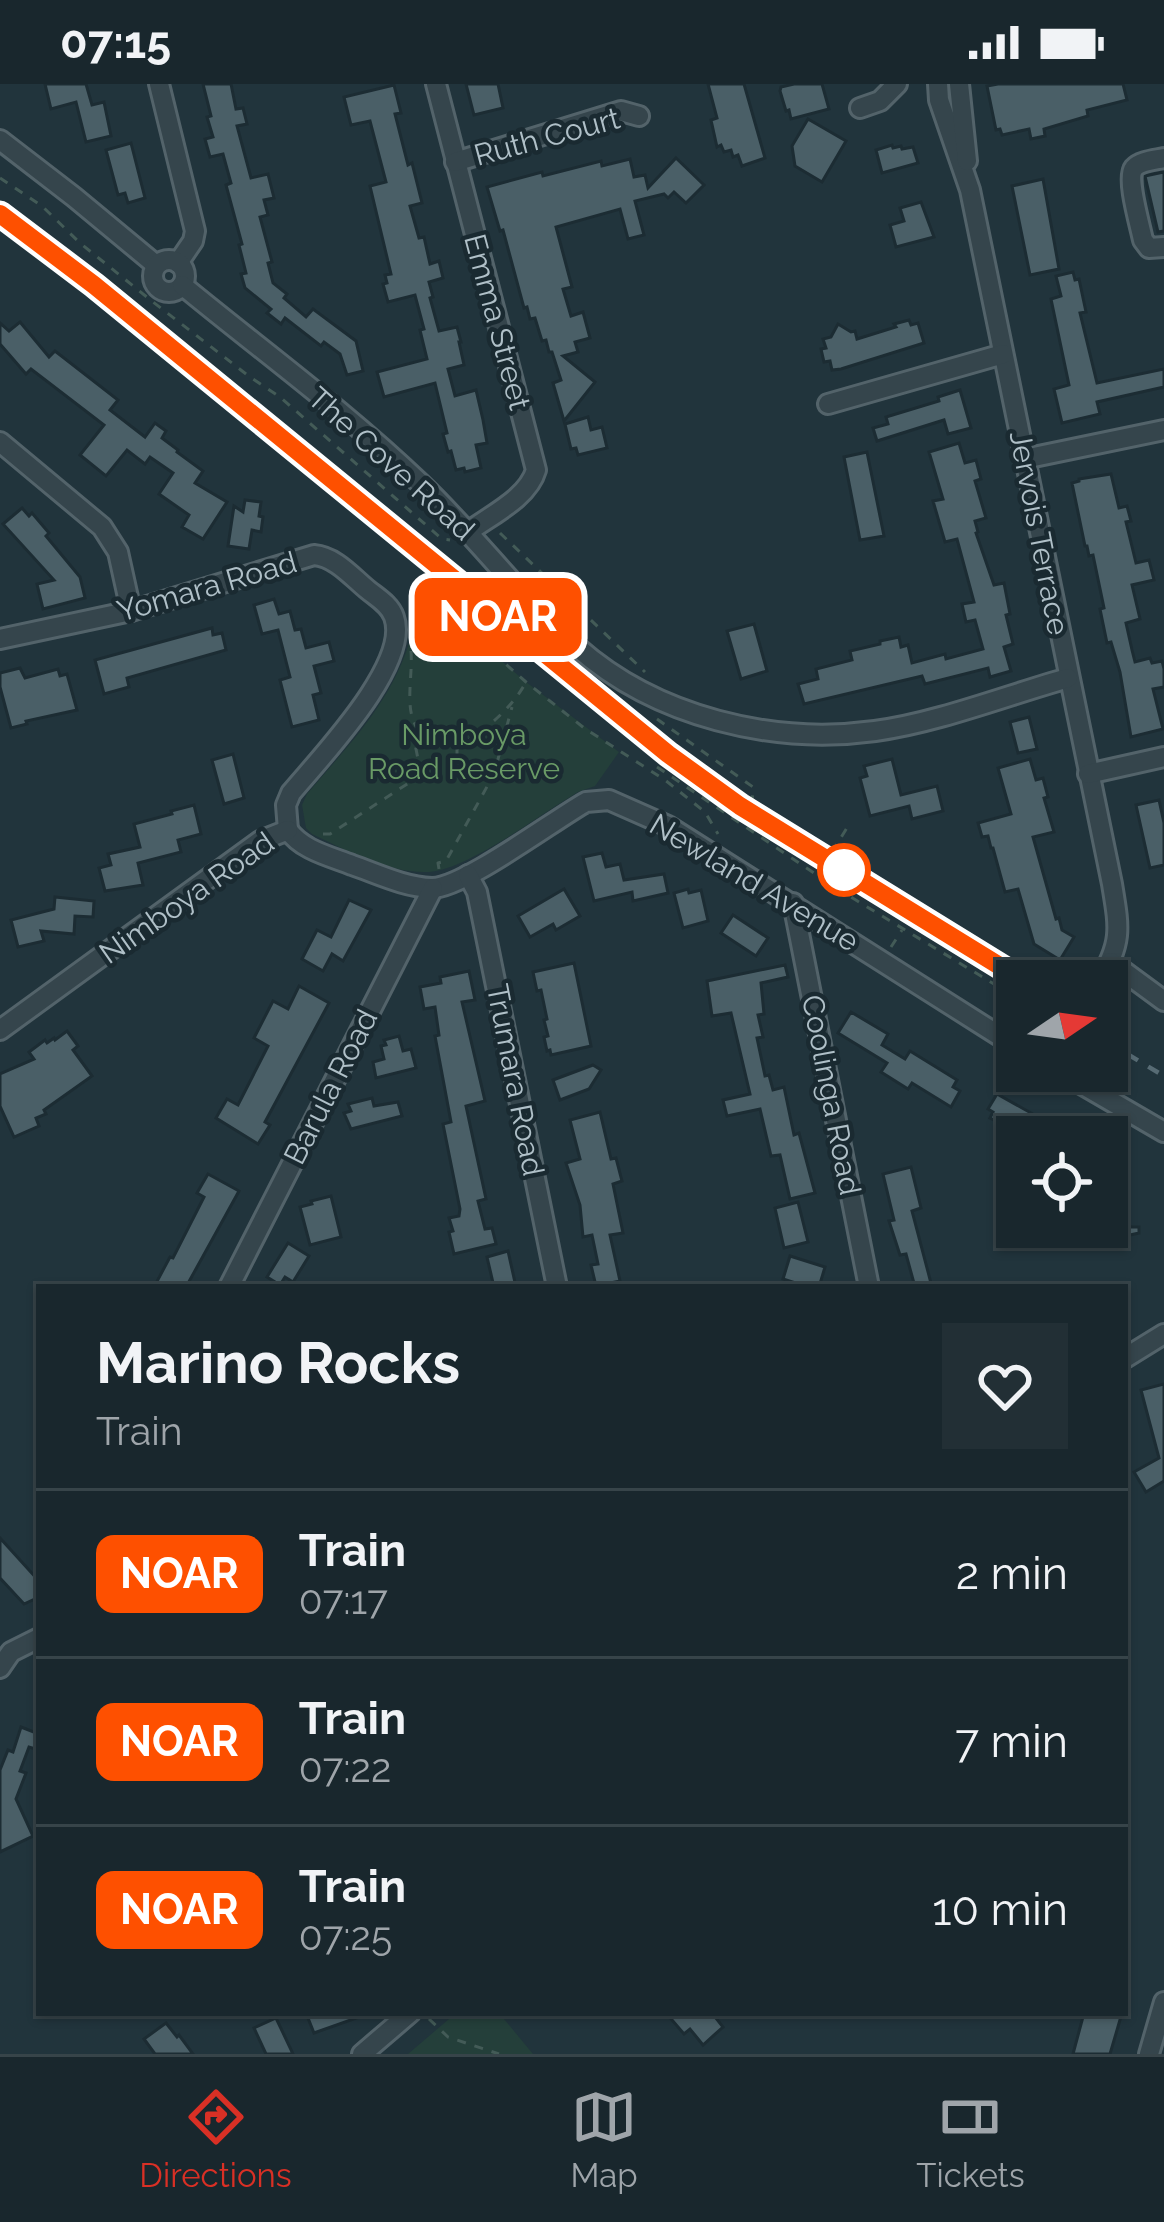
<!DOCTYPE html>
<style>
body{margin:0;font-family:Raleway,sans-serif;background:#222f35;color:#f1f3f6;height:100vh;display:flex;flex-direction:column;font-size:45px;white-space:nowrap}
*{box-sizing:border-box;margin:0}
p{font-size:39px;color:#9fa5aa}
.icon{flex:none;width:66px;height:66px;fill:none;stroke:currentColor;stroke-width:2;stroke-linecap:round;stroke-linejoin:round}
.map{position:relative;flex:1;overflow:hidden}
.drawer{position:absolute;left:36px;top:1200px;width:1092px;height:732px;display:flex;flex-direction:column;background:#19272d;border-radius:0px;box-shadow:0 3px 9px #0004,0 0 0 3px #374449}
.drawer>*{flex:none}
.badge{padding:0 24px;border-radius:18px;font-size:42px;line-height:78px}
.needle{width:78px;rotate:77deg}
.controls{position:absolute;left:996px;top:876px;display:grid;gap:24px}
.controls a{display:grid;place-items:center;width:132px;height:132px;border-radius:0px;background:#19272d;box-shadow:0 3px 9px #0004,0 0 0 3px #374449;font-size:60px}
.map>.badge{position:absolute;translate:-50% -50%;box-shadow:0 0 0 6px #fff}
.round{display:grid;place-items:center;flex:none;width:126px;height:126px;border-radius:0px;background:#222f35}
.head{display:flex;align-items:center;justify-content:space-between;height:204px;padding:0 60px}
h1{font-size:57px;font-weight:700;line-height:90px}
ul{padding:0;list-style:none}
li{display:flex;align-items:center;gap:36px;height:168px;padding:0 60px;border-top:3px solid #374449}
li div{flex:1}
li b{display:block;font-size:45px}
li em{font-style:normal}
li .badge{min-width:132px;font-weight:700;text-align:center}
.status{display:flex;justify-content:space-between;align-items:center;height:84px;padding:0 60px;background:#19272d;direction:ltr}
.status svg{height:33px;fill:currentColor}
.menu{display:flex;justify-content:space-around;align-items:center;height:168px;border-top:3px solid #374449;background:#19272d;font-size:33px;color:#9fa5aa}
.menu a{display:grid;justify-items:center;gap:6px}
.menu .current{color:#d93025}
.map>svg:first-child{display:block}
.green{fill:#243f3a}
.building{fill:#4a5f67;stroke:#1c2c33;stroke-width:3}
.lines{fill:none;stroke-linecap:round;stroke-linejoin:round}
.minor-casing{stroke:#53636a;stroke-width:24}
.path{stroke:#435b57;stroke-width:3;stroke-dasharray:9 9;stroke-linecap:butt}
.minor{stroke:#35454c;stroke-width:18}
.rail{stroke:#576b74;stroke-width:4.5;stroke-dasharray:12 12;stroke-linecap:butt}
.line-casing{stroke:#fff;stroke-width:27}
.line{stroke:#fe5000;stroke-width:18}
.stop-dot{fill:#fff;stroke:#fe5000;stroke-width:6}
.labels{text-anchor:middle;stroke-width:9;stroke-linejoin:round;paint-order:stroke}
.street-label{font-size:30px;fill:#b0c0c8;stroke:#1a2a31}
.park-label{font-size:30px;fill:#699a66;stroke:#1a2a31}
</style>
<div class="status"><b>07:15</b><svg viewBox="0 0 49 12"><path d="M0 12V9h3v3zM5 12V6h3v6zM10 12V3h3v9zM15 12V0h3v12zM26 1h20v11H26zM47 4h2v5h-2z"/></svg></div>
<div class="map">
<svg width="1164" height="1970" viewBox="0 0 1164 1970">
<rect width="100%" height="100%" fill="#21343c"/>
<!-- green -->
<g class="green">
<path d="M 454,536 L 526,598 L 619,668 L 595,702 L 578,708 C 542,729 469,785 429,788 C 390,790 346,766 312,750 L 306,744 L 302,721 L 307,710 C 354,655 399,611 415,537 Z"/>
<polygon points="456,1929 499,1929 533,1970 408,1970"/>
</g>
<!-- building -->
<g class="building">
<polygon points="45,0 86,0 92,21 104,18 111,52 86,58 76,18 51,25"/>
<polygon points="203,0 231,0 236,25 243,24 247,40 237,42 251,94 268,90 274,114 264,116 268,131 260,133 272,178 268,179 273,199 287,210 284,214 306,233 313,225 356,257 363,287 347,291 340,270 324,258 321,262 285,234 281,240 267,229 271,225 245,204 241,190 246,189 239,161 242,160 226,101 231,99 223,70 210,73 205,55 213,53 207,33 211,32"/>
<polygon points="466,0 498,0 503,24 474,31"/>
<polygon points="708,0 744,0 765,74 742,82 738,71 733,73 731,66 724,68 721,61 717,63 711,36 717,34"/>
<polygon points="794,0 822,0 829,25 791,35 789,26 786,27 780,7 781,3"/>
<polygon points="998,0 1123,0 1127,16 1087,26 1088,32 1044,45 1045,52 1031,55 1029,45 1002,51 1000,45 996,46 987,2"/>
<polygon points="394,1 401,29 395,30 408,81 412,79 422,119 410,122 419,154 424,153 430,180 439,177 443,194 429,198 433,213 430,214 439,247 457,243 461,258 459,258 464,281 448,285 455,312 476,306 483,336 487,359 476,361 481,384 465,388 464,384 456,386 451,367 448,368 443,350 447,349 435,299 384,313 377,288 427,275 420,246 424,245 415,211 388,218 383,200 387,199 385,191 391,190 370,102 386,98 370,37 351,41 344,13"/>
<polygon points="808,35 846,57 822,98 795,82 792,62"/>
<polygon points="131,59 145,114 128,119 125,109 118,111 106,66"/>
<polygon points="892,61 893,64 901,62 902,65 913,63 918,79 882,89 876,66"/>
<polygon points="676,74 704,101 686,119 674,108 668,114 664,110 635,117 644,151 628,155 620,125 556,143 572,203 563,205 571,232 583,228 590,254 575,258 578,268 563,272 595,298 564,337 553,299 561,296 552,268 549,268 546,256 542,257 535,234 530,235 527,223 524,224 503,146 500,147 487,103 542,88 543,92 601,77 602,82 630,75 634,93 645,91 648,104"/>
<polygon points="1164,88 1164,147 1158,148 1145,92"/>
<polygon points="1043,95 1059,185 1030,191 1012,102"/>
<polygon points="921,118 934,153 896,163 890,141 904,137 900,124"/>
<polygon points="1073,188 1075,196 1079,195 1086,228 1080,229 1097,299 1164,285 1164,303 1097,318 1100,330 1062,339 1054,305 1069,301 1051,215 1061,212 1056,192"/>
<polygon points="909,236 911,241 918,239 924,259 841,285 832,286 830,277 824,278 821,265 826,264 823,255 831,253 838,240 851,248 855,247 857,255 896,243 894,240"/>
<polygon points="20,238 49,273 55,267 118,316 110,326 145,353 155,339 166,347 162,354 178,366 177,368 203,387 195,399 227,418 203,455 182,443 189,431 159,410 173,389 150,373 145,380 127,366 106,392 80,371 104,341 31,285 26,290 0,260 0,239 9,247"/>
<polygon points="960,306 971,344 948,350 944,336 877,357 873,344 888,340 886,333 939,317 938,313"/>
<polygon points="588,333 591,346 602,343 607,364 578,371 576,364 571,365 565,340"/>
<polygon points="959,359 965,379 976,376 981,395 975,397 986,434 975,437 978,448 976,449 994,501 1004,499 1010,530 1006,531 1013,560 1004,563 1011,587 990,593 988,584 925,600 922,592 804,620 798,600 818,595 816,585 852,576 850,567 880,560 880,557 899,553 901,563 908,561 912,579 945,570 946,575 983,565 975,536 966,538 962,520 974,518 957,455 945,458 933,417 943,415 929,368"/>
<polygon points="867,368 884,452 860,456 844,373"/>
<polygon points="1111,390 1119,424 1127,422 1131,437 1126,438 1136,479 1149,476 1154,496 1132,501 1140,535 1126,539 1132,566 1135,578 1150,574 1152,579 1162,577 1164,585 1164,603 1153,605 1163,645 1131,653 1120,588 1111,558 1107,559 1100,525 1104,524 1093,471 1089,472 1087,462 1085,462 1072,399 1079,397 1079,395"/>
<polygon points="245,416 261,418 259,432 263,433 261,448 252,446 249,465 228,462 234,422 243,428"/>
<polygon points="22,424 29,432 32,429 49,449 46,452 80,493 85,514 43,525 37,500 54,496 3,440"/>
<polygon points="274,515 279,530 290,527 295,546 301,545 306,564 329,558 334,577 314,582 321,609 313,611 319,636 292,643 280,596 290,593 278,546 262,550 254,521"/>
<polygon points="754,540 767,587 741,595 727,547"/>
<polygon points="212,544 213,551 222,549 226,566 127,594 129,603 104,610 95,576"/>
<polygon points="20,584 25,594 58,585 60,592 67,590 77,626 26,637 27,640 11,644 0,603 0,589"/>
<polygon points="1029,633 1037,665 1018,669 1010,638"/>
<polygon points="233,670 244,714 224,720 212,676"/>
<polygon points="892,675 901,711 937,702 943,727 912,735 909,722 870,732 860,694 867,692 864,682"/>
<polygon points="1030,675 1036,696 1043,694 1048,713 1044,714 1054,748 1033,753 1056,835 1059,834 1062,846 1074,853 1060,876 1034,860 1018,805 1005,808 993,764 991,764 988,752 982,753 978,739 1011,730 998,684"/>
<polygon points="1159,716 1164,739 1164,781 1150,784 1136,721"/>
<polygon points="194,721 201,750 178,756 181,768 138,779 143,801 105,807 99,784 111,781 108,770 140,763 134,740 172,730 171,727"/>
<polygon points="602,769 606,783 620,780 624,796 664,790 668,809 633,817 632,808 594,817 583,773"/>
<polygon points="564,805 580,832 556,846 553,840 530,853 518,832"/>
<polygon points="688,805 689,809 701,806 708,837 683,844 674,809"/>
<polygon points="55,813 94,817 93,833 75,832 74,850 41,847 44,857 18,863 11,836 54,825"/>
<polygon points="349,816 371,826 343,877 332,870 323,887 302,875 317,846 331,853"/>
<polygon points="733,831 768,854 756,872 721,849"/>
<polygon points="574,879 591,962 551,971 550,966 547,967 544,953 548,952 544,936 547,935 541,906 537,907 533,888"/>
<polygon points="785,881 788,893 761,899 764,930 758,931 763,953 757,954 765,992 769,991 773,1006 784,1003 794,1051 799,1049 815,1109 790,1115 780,1071 771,1072 760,1025 727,1032 723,1016 750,1010 731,929 712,932 707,897"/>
<polygon points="469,887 475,916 462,918 485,1017 466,1022 486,1115 478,1117 485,1145 492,1144 496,1160 454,1170 449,1148 453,1147 449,1134 459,1132 460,1125 443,1040 451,1038 435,952 439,951 435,923 424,925 420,903 441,899 440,893"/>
<polygon points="299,902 329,919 265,1038 270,1041 258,1060 216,1034 227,1015 238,1021 268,962 254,954 273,917 288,925"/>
<polygon points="851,928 888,950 882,961 905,975 910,967 957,996 953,1003 960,1007 951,1023 912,999 908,1005 881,988 887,979 838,949"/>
<polygon points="67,947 78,962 73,966 92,992 44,1026 46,1030 36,1034 39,1042 14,1053 0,1022 0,990 34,975 29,968 45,956 47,959 54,954 55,956"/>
<polygon points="399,952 403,967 411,965 416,984 376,994 373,978 384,975 381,962 386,961 384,956"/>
<polygon points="593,981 601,986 589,1005 560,1016 553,996"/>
<polygon points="997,1010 1040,1034 1029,1053 990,1034 993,1028 988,1025"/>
<polygon points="372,1014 374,1022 398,1018 402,1032 351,1045 344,1029 351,1027 348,1020"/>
<polygon points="600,1028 611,1075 616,1074 622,1097 613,1100 623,1149 610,1151 620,1197 596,1202 591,1181 598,1180 592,1151 583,1153 580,1121 566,1079 580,1075 570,1036"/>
<polygon points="911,1083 921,1124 912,1127 932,1203 915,1203 906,1170 900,1171 889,1137 894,1136 883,1090"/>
<polygon points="208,1090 239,1107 186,1203 154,1203 170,1173 173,1174 204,1113 197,1109"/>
<polygon points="331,1112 341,1153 310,1161 300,1123 312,1120 311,1117"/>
<polygon points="798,1118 808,1158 784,1164 775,1124"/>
<polygon points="1128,1136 1130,1143 1139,1143 1139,1149 1094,1159 1091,1143 1107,1143"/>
<polygon points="288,1159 309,1172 293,1198 285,1193 280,1201 267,1193"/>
<polygon points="508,1167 516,1203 494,1203 487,1173"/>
<polygon points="790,1172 825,1183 819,1203 808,1203 783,1195"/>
<polygon points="1164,1300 1164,1397 1146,1408 1134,1388 1159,1374 1141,1306"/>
<polygon points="0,1454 39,1497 39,1513 24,1520 0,1494"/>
<polygon points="21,1643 39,1650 39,1666 29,1663 20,1687 26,1689 16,1715 33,1752 0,1768 0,1686 8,1666 13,1668"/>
<polygon points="321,1929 365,1929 365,1931 314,1949 308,1934"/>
<polygon points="666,1929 712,1929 723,1943 703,1961 690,1945 684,1950"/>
<polygon points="1084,1929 1122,1929 1110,1970 1073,1970"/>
<polygon points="276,1934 293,1970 266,1970 254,1944"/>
<polygon points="166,1939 177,1953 179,1951 193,1970 155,1970 144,1955"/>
</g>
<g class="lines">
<!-- minor casing -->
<g class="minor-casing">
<g id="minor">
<polyline points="159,0 195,147 193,157 178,179"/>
<path d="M 436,0 L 536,386 C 528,414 491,431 468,448"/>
<path d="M 938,0 L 939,16 L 970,106 L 1112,800 C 1119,843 1123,858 1099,897"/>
<polyline points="959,0 967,77"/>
<polyline points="860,24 880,17 897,0"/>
<polyline points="0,56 74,113 156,181"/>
<path d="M 1164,74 C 1155,76 1140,77 1134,84 C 1126,94 1140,141 1143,156 L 1149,164 L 1164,163"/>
<polyline points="455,78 621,27 639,32"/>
<circle cx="169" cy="192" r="16"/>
<path d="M 182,201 C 261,266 346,328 420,399 C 475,451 520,513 577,563 C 656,633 773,661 875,647 C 936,639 1008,611 1068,594"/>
<polyline points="828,320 1003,270"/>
<polyline points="0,358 102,443 118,468 131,527"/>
<polyline points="1024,375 1164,346"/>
<path d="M 0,555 L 131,527 L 314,471 C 336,473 352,493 368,506 C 378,514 390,521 394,533 C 411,580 320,674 291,709 L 286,721 L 288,746"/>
<polyline points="1088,690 1164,673"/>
<path d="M 288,746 C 302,766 329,772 352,781 C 378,790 404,803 432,804 C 463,804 554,736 586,718 L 609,716 L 668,742 L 1017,963"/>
<polyline points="468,791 477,808 557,1203"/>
<polyline points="793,819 869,1203"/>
<polyline points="1111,878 1164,917"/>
<polyline points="0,946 260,757 288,746"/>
<polyline points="1059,987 1164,1048"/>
<polyline points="229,1203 433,804"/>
<polyline points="1125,1274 1164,1250"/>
<polyline points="0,1584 11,1568 39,1554"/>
<polyline points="362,1970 410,1929"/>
<polyline points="1149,1970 1164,1918"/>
</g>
</g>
<!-- path -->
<g class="path">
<polyline points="0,94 42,122 80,159 153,218 250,293 280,313 442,455 450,456"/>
<polyline points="500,449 645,588"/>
<polyline points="415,537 454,536 459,539 526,598 584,644 665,696 705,728 718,750"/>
<path d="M 411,567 C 413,593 404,624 417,644"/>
<polyline points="657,635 753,703 752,720 849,782 1039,897"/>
<polyline points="657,683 836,804 994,900 1017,923"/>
<polyline points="421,690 414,655 414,650 418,646 452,645 457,662"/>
<path d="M 323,750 L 330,750 L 421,691 L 444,690 L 452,685 L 457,675 L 457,664 C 485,645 508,629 525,600"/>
<polyline points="832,768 850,739"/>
<polyline points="439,785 438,779 446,777 494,690 512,623"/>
<polyline points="891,863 902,846"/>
<polyline points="1024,884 1029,876 1061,895 1073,897"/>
<polyline points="1108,934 1126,915"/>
<polyline points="429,1935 448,1953 499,1970"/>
</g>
<!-- minor -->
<use href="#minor" class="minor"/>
<!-- rail -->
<g class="rail">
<polyline points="0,130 94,201 668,669 740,721 1024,897"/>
<polyline points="1107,958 1164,992"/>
</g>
</g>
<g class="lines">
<!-- line casing -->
<g class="line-casing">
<polyline id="line" points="0,130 94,201 668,670 740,722 1024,897"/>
</g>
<!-- line -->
<use href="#line" class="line"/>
</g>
<!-- markers -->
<circle class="stop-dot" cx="844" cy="786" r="24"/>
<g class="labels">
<!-- street labels -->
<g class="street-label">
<text transform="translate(547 53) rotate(-15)" y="10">Ruth Court</text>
<text transform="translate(497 238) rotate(75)" y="10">Emma Street</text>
<text transform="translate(391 380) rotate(42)" y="10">The Cove Road</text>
<text transform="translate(1039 449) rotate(79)" y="10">Jervois Terrace</text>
<text transform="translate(207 503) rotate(-16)" y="10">Yomara Road</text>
<text transform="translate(754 799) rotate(31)" y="10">Newland Avenue</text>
<text transform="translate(187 814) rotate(-35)" y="10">Nimboya Road</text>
<text transform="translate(515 996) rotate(79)" y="10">Trumara Road</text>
<text transform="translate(331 1003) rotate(-63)" y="10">Barula Road</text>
<text transform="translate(831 1011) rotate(79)" y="10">Coolinga Road</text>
</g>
<!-- park labels -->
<g class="park-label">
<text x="464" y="661">Nimboya<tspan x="464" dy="34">Road Reserve</tspan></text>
</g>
</g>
</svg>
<div class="controls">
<a><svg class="needle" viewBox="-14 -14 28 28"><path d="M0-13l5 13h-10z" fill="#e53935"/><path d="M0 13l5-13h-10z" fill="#9fa5aa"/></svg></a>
<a><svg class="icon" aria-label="locate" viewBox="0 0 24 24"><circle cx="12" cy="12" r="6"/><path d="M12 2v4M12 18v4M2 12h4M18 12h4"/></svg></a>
</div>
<b class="badge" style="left:498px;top:533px;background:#fe5000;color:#fff">NOAR</b>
<section class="drawer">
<div class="head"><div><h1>Marino Rocks</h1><p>Train</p></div><a class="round"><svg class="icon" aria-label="heart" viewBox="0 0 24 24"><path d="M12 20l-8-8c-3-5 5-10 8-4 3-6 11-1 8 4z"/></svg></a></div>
<ul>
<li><span class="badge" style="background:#fe5000;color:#fff">NOAR</span><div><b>Train</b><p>07:17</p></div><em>2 min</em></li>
<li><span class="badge" style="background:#fe5000;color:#fff">NOAR</span><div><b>Train</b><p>07:22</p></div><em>7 min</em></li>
<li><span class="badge" style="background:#fe5000;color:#fff">NOAR</span><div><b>Train</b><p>07:25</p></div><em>10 min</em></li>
</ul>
</section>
</div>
<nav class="menu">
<a class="current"><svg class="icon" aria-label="directions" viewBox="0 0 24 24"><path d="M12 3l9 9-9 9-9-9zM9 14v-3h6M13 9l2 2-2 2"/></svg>Directions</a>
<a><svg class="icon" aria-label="map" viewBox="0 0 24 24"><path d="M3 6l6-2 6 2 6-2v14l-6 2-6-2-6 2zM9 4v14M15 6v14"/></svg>Map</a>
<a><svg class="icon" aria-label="tickets" viewBox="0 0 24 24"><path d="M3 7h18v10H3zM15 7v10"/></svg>Tickets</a>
</nav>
